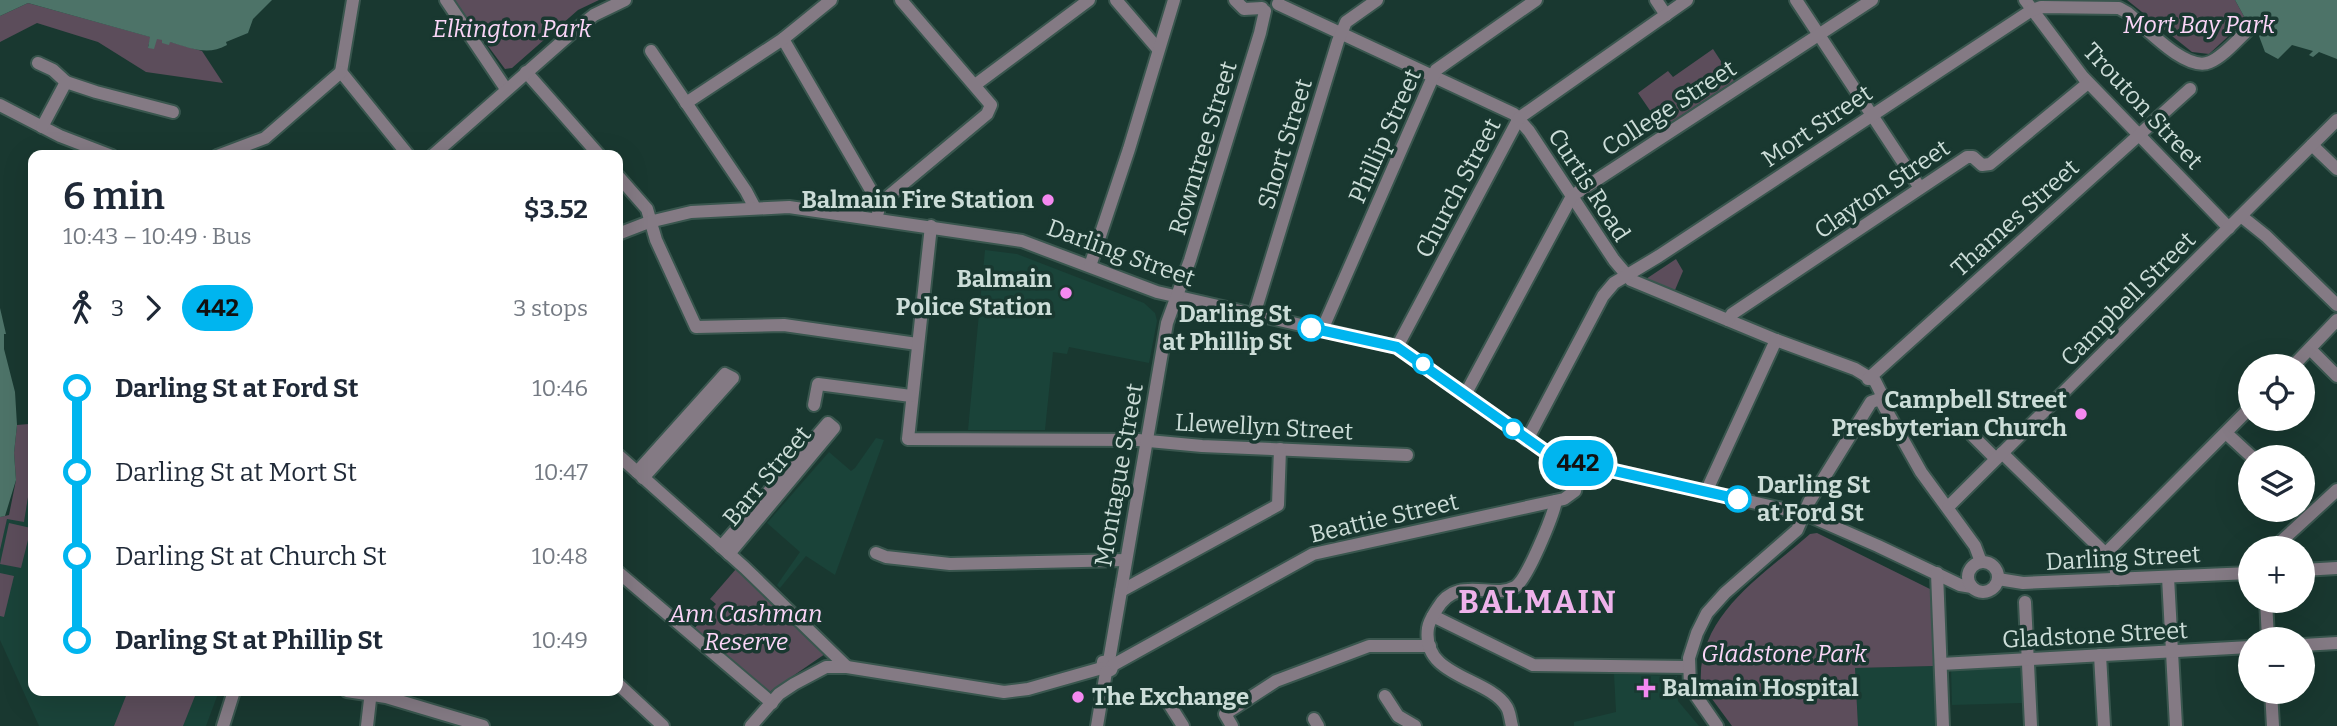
<!DOCTYPE html>
<meta charset="utf-8">
<style>
body{margin:0;font-family:Bitter,serif;background:#f2f2f3;color:#1f2937;height:100vh;display:flex;flex-direction:column;font-size:26px;white-space:nowrap}
*{box-sizing:border-box;margin:0}
p{font-size:23px;color:#747a83}
.icon{flex:none;width:38px;height:38px;fill:none;stroke:currentColor;stroke-width:2;stroke-linecap:round;stroke-linejoin:round}
.map{position:relative;flex:1;overflow:hidden}
.details{position:absolute;left:28px;top:150px;width:595px;height:546px;display:flex;flex-direction:column;background:#fff;border-radius:14px;box-shadow:0 7px 28px #0002}
.details>*{flex:none}
.badge{padding:0 14px;border-radius:23px;font-size:24px;line-height:46px}
.controls{position:absolute;left:2238px;top:354px;display:grid;gap:14px}
.controls a{display:grid;place-items:center;width:77px;height:77px;border-radius:50%;background:#fff;box-shadow:0 7px 28px #0002;font-size:35px}
.map>.badge{position:absolute;translate:-50% -50%;box-shadow:0 0 0 4px #fff}
.legs{display:flex;align-items:center;gap:10px;height:77px;padding:0 35px;font-size:23px}
.legs p{margin-inline-start:auto}
.summary{display:flex;align-items:center;justify-content:space-between;height:119px;padding:0 35px}
h1{font-size:38px;font-weight:600;line-height:52px}
ul{padding:0 35px;list-style:none}
li{display:flex;align-items:center;gap:24px;height:84px;font-size:26px}
li i{display:grid;place-items:center;width:10px;height:100%;margin:0 9px;background:currentColor}
li i::after{content:'';width:18px;height:18px;margin:-9px;border:5px solid;border-radius:50%;background:#fff}
li p{margin-inline-start:auto}
li:first-child i{background:linear-gradient(#0000 50%,currentColor 0)}
li:last-child i{background:linear-gradient(currentColor 50%,#0000 0)}
.map>svg:first-child{display:block}
.built{fill:#1a4339}
.green{fill:#5c4d5b}
.water{fill:#4d7368}
.lines{fill:none;stroke-linecap:round;stroke-linejoin:round}
.minor-casing{stroke:#39564e;stroke-width:16}
.minor{stroke:#847a84;stroke-width:12}
.line-1-casing{stroke:#fff;stroke-width:16}
.line-1{stroke:#00b5ef;stroke-width:10}
.poi-dot{fill:#f489f0;stroke:#193830;stroke-width:2.5}
.stop-1-dot{fill:#fff;stroke:#00b5ef;stroke-width:3.5}
.labels{text-anchor:middle;stroke-width:7;stroke-linejoin:round;paint-order:stroke}
.park-label{font-size:24px;font-style:italic;fill:#fbd6f8;stroke:#193830}
.street-label{font-size:24px;fill:#ccddd8;stroke:#193830}
.poi-label{font-size:24px;font-weight:bold;fill:#ccddd8;stroke:#193830;text-anchor:end}
.stop-label{font-size:24px;font-weight:bold;fill:#ccddd8;stroke:#193830;text-anchor:end}
.district-label{font-size:32px;font-weight:bold;letter-spacing:2px;fill:#eeb2ea;stroke:#193830}
</style>
<div class="map">
<svg width="2337" height="726" viewBox="0 0 2337 726">
<rect width="100%" height="100%" fill="#193830"/>
<!-- built -->
<g class="built">
<polygon points="985,250 1017,254 1144,303 1155,313 1157,321 1149,363 1069,347 1067,354 1053,352 1045,430 968,430"/>
<polygon points="876,438 884,440 835,575 806,556 780,588 777,585 800,552 767,523 829,452 851,471 855,468"/>
<polygon points="33,466 33,691 219,691 206,726 39,726 0,640 0,550 7,518 24,521"/>
<polygon points="2020,663 2022,703 1952,705 1951,667"/>
<polygon points="1934,666 1935,726 1858,726 1855,668"/>
<polygon points="1614,674 1677,676 1678,701 1699,726 1574,726 1574,722 1616,712"/>
</g>
<!-- green -->
<g class="green">
<polygon points="454,0 599,0 578,10 512,68 505,69"/>
<polygon points="2127,0 2235,0 2246,20 2209,54 2192,52"/>
<polygon points="28,3 151,37 148,47 157,38 202,51 223,83 146,72 98,42 37,23 0,42 0,16"/>
<polygon points="1713,49 1734,81 1662,128 1638,93 1668,71 1673,77"/>
<polygon points="1676,259 1683,271 1675,290 1646,279"/>
<polygon points="29,424 33,426 33,466 24,522 7,519 0,550 0,517 9,515 16,480 14,453 17,425"/>
<polygon points="9,523 31,528 21,568 0,564"/>
<path d="M 1817,533 L 1932,590 L 1934,666 L 1855,668 L 1858,726 L 1732,726 L 1701,684 C 1696,615 1765,574 1810,534 Z"/>
<polygon points="736,569 825,654 768,693 693,630 716,604 710,599"/>
<polygon points="0,573 14,576 4,617 0,616"/>
<polygon points="128,691 197,691 183,726 114,726"/>
</g>
<!-- water -->
<g class="water">
<path d="M 0,0 L 272,0 L 253,19 L 248,33 L 226,42 L 227,45 C 208,56 190,48 170,42 L 169,45 L 162,43 L 162,40 L 157,39 L 154,49 L 148,48 L 150,37 L 28,3 L 0,16 Z"/>
<polygon points="2235,0 2337,0 2337,59 2319,52 2313,57 2309,55 2313,51 2292,45 2278,59 2265,52 2259,36 2264,31 2246,20"/>
<polygon points="0,308 6,334 4,334 4,349 15,392 17,425 14,453 16,480 5,516 0,517"/>
</g>
<g class="lines">
<!-- minor casing -->
<g class="minor-casing">
<g id="minor">
<polyline points="446,0 506,89"/>
<polyline points="1116,0 1158,49"/>
<polyline points="1235,0 1244,9 1262,8"/>
<polyline points="1656,0 1666,15"/>
<polyline points="1796,0 1920,188"/>
<polyline points="2025,0 2083,77 2229,228"/>
<polyline points="1278,4 1514,114 1529,131 1614,260 1631,280 1776,340 1855,369 1875,381 1881,393 1880,399 1921,472 1975,546 1981,562"/>
<polyline points="783,39 879,204 878,212"/>
<polyline points="651,51 746,191 755,208"/>
<polyline points="38,63 53,70 66,82"/>
<polyline points="341,72 409,156"/>
<polyline points="341,72 353,0"/>
<polyline points="526,72 600,156"/>
<polyline points="975,85 1089,0"/>
<polyline points="686,103 783,39 831,0"/>
<polyline points="0,105 60,136 112,156"/>
<polyline points="42,127 66,82 96,92 173,112"/>
<polyline points="2312,145 2337,169"/>
<polyline points="217,156 265,138 341,72"/>
<polyline points="432,156 574,31 594,15 625,0"/>
<polyline points="618,176 647,209 656,240 696,327 784,325 917,344"/>
<polyline points="879,204 987,114 991,105 901,0"/>
<polyline points="2241,216 2266,236 2337,305"/>
<polyline points="931,226 908,439 1138,440 1202,446 1407,455"/>
<polyline points="618,234 649,222 691,212 789,207 1022,241 1157,292 1397,347 1553,457 1805,514 1878,546 1960,585 1972,587"/>
<polyline points="1090,266 1129,149 1174,0"/>
<polyline points="1254,315 1338,41 1346,22 1377,0"/>
<polyline points="1728,320 1732,314 1967,157 1973,157 1982,165 1990,164 2088,83"/>
<polyline points="1322,330 1436,70 1536,0"/>
<polyline points="1397,347 1519,118 1687,0"/>
<polyline points="2310,349 2337,376"/>
<polyline points="2293,366 2337,320"/>
<polyline points="1868,379 2190,89"/>
<polyline points="1465,395 1572,196 1872,0"/>
<polyline points="814,405 818,384 911,396"/>
<polyline points="2226,433 2252,457"/>
<polyline points="1972,435 1996,459"/>
<path d="M 1527,440 L 1603,296 L 1614,283 L 1659,256 L 2032,10 L 2041,7 L 2119,8 L 2128,13 C 2146,28 2187,73 2210,62 C 2224,56 2237,40 2248,30"/>
<polyline points="2002,453 2112,560 2115,565 2117,579"/>
<polyline points="618,455 745,568 847,667"/>
<polyline points="637,472 725,374 733,378 643,478"/>
<polyline points="1706,492 1776,340"/>
<polyline points="1948,507 2337,120"/>
<polyline points="721,547 828,423 834,428 729,554"/>
<polyline points="2274,548 2337,490"/>
<polyline points="876,553 886,557 950,564 1126,560"/>
<polyline points="2106,553 2250,408"/>
<circle cx="1983" cy="577" r="15"/>
<polyline points="2303,570 2337,568"/>
<polyline points="618,572 772,703"/>
<polyline points="1937,573 1943,726"/>
<polyline points="2168,577 2176,726"/>
<polyline points="1998,579 2023,583 2250,573"/>
<polyline points="1121,591 1278,505 1280,449"/>
<polyline points="2266,600 2268,639"/>
<polyline points="2025,602 2031,726"/>
<polyline points="1433,616 1533,665 1689,667"/>
<polyline points="2303,645 2337,643"/>
<polyline points="2100,655 2104,726"/>
<polyline points="1941,664 2250,647"/>
<polyline points="1102,668 1103,662 1109,661 1167,323 1190,260 1260,33 1265,11"/>
<polyline points="1106,672 1111,670 1113,665 1313,554 1564,499 1575,491 1581,464"/>
<polyline points="618,684 663,726"/>
<polyline points="347,691 386,697 483,726"/>
<polyline points="2271,691 2273,726"/>
<polyline points="1385,696 1398,716 1415,726"/>
<polyline points="1166,699 1183,726"/>
<polyline points="1314,719 1318,726"/>
<polyline points="223,726 234,691"/>
<polyline points="367,726 371,691"/>
<polyline points="751,726 779,694 794,684 826,667 847,667 1004,692 1028,689 1102,668"/>
<polyline points="1097,726 1106,672"/>
<polyline points="1232,726 1225,714 1276,681 1369,646 1430,646"/>
<path d="M 1512,726 C 1510,719 1510,711 1506,706 C 1487,677 1421,677 1428,628 C 1429,621 1434,614 1437,609 C 1457,574 1492,600 1515,587 C 1527,580 1553,516 1556,501"/>
<polyline points="1717,726 1690,687 1689,658 1697,633 1707,613 1725,593 1797,530 1809,502 1871,402 1880,399"/>
</g>
</g>
<!-- minor -->
<use href="#minor" class="minor"/>
</g>
<g class="lines">
<!-- line-1 casing -->
<g class="line-1-casing">
<polyline id="line-1" points="1311,328 1397,347 1553,457 1738,499"/>
</g>
<!-- line-1 -->
<use href="#line-1" class="line-1"/>
</g>
<!-- markers -->
<g class="poi-dot">
<circle cx="1048" cy="200" r="7"/>
<circle cx="1066" cy="293" r="7"/>
<circle cx="2081" cy="414" r="7"/>
<path d="M1642.5 677.5h7v7h7v7h-7v7h-7v-7h-7v-7h7z"/>
<circle cx="1078" cy="697" r="7"/>
</g>
<g class="stop-1-dot">
<circle cx="1311" cy="328" r="12"/>
<circle cx="1423" cy="364" r="9"/>
<circle cx="1513" cy="429" r="9"/>
<circle cx="1738" cy="499" r="12"/>
</g>
<g class="labels">
<!-- park labels -->
<g class="park-label">
<text x="2199" y="33">Mort Bay Park</text>
<text x="512" y="37">Elkington Park</text>
<text x="746" y="622">Ann Cashman<tspan x="746" dy="28">Reserve</tspan></text>
<text x="1784" y="662">Gladstone Park</text>
</g>
<!-- street labels -->
<g class="street-label">
<text transform="translate(2143 106) rotate(47)" y="8">Trouton Street</text>
<text transform="translate(1669 108) rotate(-33)" y="8">College Street</text>
<text transform="translate(1817 126) rotate(-34)" y="8">Mort Street</text>
<text transform="translate(1385 136) rotate(-66)" y="8">Phillip Street</text>
<text transform="translate(1285 144) rotate(-73)" y="8">Short Street</text>
<text transform="translate(1203 148) rotate(-73)" y="8">Rowntree Street</text>
<text transform="translate(1589 185) rotate(57)" y="8">Curtis Road</text>
<text transform="translate(1458 188) rotate(-62)" y="8">Church Street</text>
<text transform="translate(1882 189) rotate(-34)" y="8">Clayton Street</text>
<text transform="translate(2015 218) rotate(-42)" y="8">Thames Street</text>
<text transform="translate(1121 253) rotate(20)" y="8">Darling Street</text>
<text transform="translate(2128 299) rotate(-45)" y="8">Campbell Street</text>
<text transform="translate(1264 427) rotate(3)" y="8">Llewellyn Street</text>
<text transform="translate(1119 475) rotate(-80)" y="8">Montague Street</text>
<text transform="translate(767 476) rotate(-50)" y="8">Barr Street</text>
<text transform="translate(1384 518) rotate(-13)" y="8">Beattie Street</text>
<text transform="translate(2123 558) rotate(-3)" y="8">Darling Street</text>
<text transform="translate(2095 635) rotate(-3)" y="8">Gladstone Street</text>
</g>
<!-- poi labels -->
<g class="poi-label">
<text x="1034" y="208">Balmain Fire Station</text>
<text x="1052" y="287">Balmain<tspan x="1052" dy="28">Police Station</tspan></text>
<text x="2067" y="408">Campbell Street<tspan x="2067" dy="28">Presbyterian Church</tspan></text>
<text x="1662" y="696" text-anchor="start">Balmain Hospital</text>
<text x="1092" y="705" text-anchor="start">The Exchange</text>
</g>
<!-- stop labels -->
<g class="stop-label">
<text x="1292" y="322">Darling St<tspan x="1292" dy="28">at Phillip St</tspan></text>
<text x="1757" y="493" text-anchor="start">Darling St<tspan x="1757" dy="28">at Ford St</tspan></text>
</g>
<!-- district labels -->
<g class="district-label">
<text x="1538" y="613">BALMAIN</text>
</g>
</g>
</svg>
<div class="controls">
<a><svg class="icon" aria-label="locate" viewBox="0 0 24 24"><circle cx="12" cy="12" r="6"/><path d="M12 2v4M12 18v4M2 12h4M18 12h4"/></svg></a>
<a><svg class="icon" aria-label="layers" viewBox="0 0 24 24"><path d="M12 4l9 5-9 5-9-5zM3 14l9 5 9-5"/></svg></a>
<a>+</a>
<a>−</a>
</div>
<b class="badge" style="left:1578px;top:463px;background:#00b5ef;color:#111">442</b>
<section class="details">
<div class="summary"><div><h1>6 min</h1><p>10:43 – 10:49 · Bus</p></div><b>$3.52</b></div>
<div class="legs"><svg class="icon" aria-label="walk" viewBox="0 0 24 24"><circle cx="13" cy="4" r="2"/><path d="M13 8l-2 6 4 7M11 14l-3 7M7 12l3-4h3l4 4"/></svg>3<svg class="icon" aria-label="forward" viewBox="0 0 24 24"><path d="M9 5l7 7-7 7"/></svg><b class="badge" style="background:#00b5ef;color:#111">442</b><p>3 stops</p></div>
<ul>
<li><i style="color:#00b5ef"></i><b>Darling St at Ford St</b><p>10:46</p></li>
<li><i style="color:#00b5ef"></i><span>Darling St at Mort St</span><p>10:47</p></li>
<li><i style="color:#00b5ef"></i><span>Darling St at Church St</span><p>10:48</p></li>
<li><i style="color:#00b5ef"></i><b>Darling St at Phillip St</b><p>10:49</p></li>
</ul>
</section>
</div>
